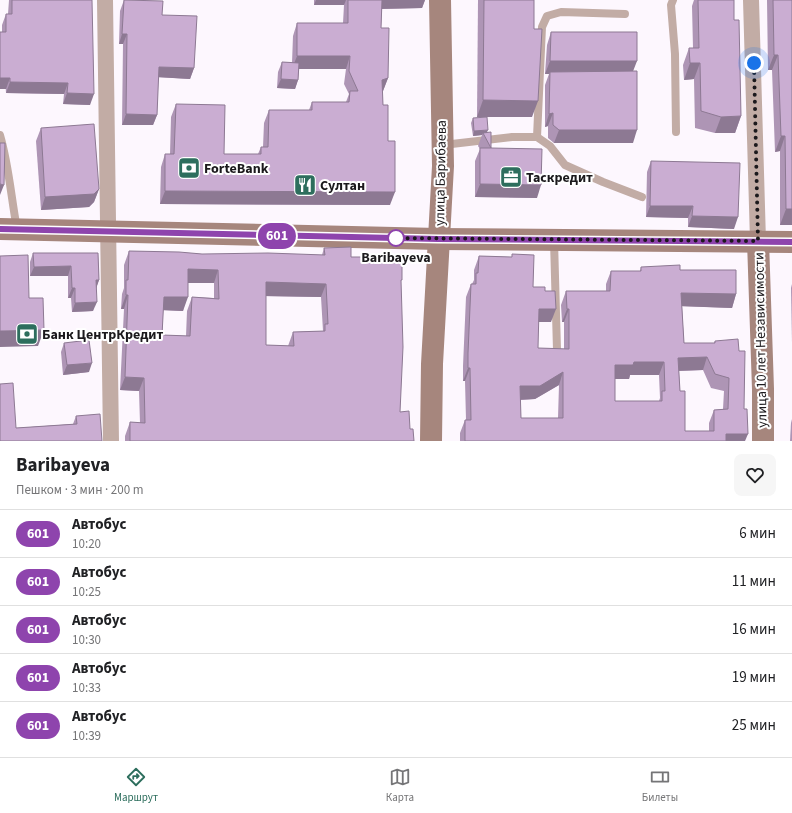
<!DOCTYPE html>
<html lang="ru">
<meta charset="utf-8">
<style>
body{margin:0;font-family:"Source Sans 3",sans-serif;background:#f6f6f6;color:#202124;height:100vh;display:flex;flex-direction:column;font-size:15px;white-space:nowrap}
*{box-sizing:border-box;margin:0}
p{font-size:13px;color:#757577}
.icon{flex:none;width:22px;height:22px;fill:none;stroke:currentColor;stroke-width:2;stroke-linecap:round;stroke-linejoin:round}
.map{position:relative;height:441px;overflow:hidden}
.panel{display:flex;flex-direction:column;background:#fff;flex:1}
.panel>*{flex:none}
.badge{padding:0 8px;border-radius:13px;font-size:14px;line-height:26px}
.you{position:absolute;width:20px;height:20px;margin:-10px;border:3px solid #fff;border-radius:50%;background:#1a73e8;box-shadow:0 0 0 6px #1a73e833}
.map>.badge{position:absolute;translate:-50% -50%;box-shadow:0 0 0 2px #fff}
.round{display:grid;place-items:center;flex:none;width:42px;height:42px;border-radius:8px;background:#f6f6f6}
.head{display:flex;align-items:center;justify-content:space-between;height:68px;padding:0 16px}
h1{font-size:19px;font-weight:700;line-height:30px}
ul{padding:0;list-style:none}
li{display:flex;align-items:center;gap:12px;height:48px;padding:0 16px;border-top:1px solid #e0e0e0}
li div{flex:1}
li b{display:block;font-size:15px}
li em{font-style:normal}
li .badge{min-width:44px;font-weight:700;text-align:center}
.tabs{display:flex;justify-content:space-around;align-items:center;height:56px;border-top:1px solid #e0e0e0;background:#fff;font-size:11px;color:#757577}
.tabs a{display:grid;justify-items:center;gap:2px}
.tabs .on{color:#2d6e5d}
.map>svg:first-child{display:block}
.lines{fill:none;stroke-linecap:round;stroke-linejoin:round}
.lane{stroke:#c2aca5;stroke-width:8}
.street{stroke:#c2aca5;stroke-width:16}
.secondary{stroke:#a6867d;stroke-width:22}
.wall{fill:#ae95b5;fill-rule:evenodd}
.shaded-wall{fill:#8d7993}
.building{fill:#caadd2;stroke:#8d7993;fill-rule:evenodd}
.line-casing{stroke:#fff;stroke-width:9}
.line{stroke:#8e44ad;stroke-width:6}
.walk{stroke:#1b191c;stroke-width:4;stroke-dasharray:0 7.2}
.stop-dot{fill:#fff;stroke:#8e44ad;stroke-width:2}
.labels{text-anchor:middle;stroke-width:4;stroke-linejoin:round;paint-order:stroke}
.poi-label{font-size:14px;font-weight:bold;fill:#1b191c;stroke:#fff;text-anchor:start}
.street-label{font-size:14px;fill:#1b191c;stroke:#fff}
.stop-label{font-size:14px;font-weight:bold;fill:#1b191c;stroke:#fff}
</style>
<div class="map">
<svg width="792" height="441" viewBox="0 0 792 441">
<rect width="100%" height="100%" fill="#fdf7fe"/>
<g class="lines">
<!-- lane -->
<g class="lane">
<polyline points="673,0 671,5 675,54 676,132"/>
<path d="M 0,135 C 9,166 11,197 17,229"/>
<polyline points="537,137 542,27 547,16 561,12 625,14"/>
<polyline points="443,145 512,137 537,137 550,146 565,165 603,182 642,197"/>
<polyline points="554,240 557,350"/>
</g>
<!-- street -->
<g class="street">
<polyline points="105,0 111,441"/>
<polyline points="751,0 758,241"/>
</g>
<!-- secondary -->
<g class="secondary">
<polyline points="0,229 438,239 792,242"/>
<polyline points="758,241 763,389 763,441"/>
<polyline points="431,441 432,364 443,166 440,0"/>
</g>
</g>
<!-- wall -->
<g class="wall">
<polygon points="9,0 92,0 90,105 63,104 64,94 6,93 2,32 2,25 6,14 8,14"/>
<polygon points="124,0 162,15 194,68 190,79 158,77 157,115 153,125 122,125 123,44 119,44 120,11"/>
<polygon points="314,0 425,0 422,8 382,9 381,28 388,78 383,91 382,91 383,105 388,141 390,205 160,204 161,167 165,154 170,154 171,117 176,104 224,154 258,154 261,147 263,147 264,123 269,110 309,110 312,102 346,102 349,94 344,84 346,69 299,69 298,80 295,89 277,88 278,72 282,62 292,63 293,36 297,23 343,23 344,5 314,5"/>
<polygon points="478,0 534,0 532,117 477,117"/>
<polygon points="694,0 734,0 734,20 741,116 735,133 715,133 695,128 694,79 684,80 683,65 689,48 693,48 692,6"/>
<polygon points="767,0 792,0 792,225 780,225 780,151 775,152 772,70 768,70"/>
<polygon points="551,32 633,71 633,143 554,143 548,138 548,126 545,127 545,85 549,74 545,74 547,45"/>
<polygon points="473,118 486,133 491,148 537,198 475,197 475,161 480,149 478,146 482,135 473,136 471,123"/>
<polygon points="41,128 99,189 94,202 89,207 41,210 36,141"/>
<polygon points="651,161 734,229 688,227 688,218 646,217 647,172"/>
<path d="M 324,248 L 351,257 L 401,284 L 400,412 L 410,429 L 414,441 L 125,441 L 125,436 L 130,422 L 140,423 L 139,391 L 120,390 L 124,309 L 121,309 L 122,294 L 124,288 L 124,265 L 129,251 L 202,254 L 322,255 ZM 188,283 L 214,283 L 214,298 L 192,297 L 187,311 L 186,336 L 162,335 L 163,310 L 183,311 ZM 266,296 L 321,297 L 323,331 L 293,332 L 288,346 L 266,345 Z"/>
<polygon points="33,253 98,253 99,280 96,288 93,311 72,312 71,298 68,298 68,276 30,276 30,262"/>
<path d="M 512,254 L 533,287 L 545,291 L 551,322 L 538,322 L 538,348 L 564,349 L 564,322 L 562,322 L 561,305 L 566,291 L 606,291 L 606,284 L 611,271 L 640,271 L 641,267 L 680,270 L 736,294 L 732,308 L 682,306 L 684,343 L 714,343 L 715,341 L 744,409 L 745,441 L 460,441 L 460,433 L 465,420 L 466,420 L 465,381 L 463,381 L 463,366 L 466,297 L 471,284 L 472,284 L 474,280 L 474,270 L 479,256 L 512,257 ZM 703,370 L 711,388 L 724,391 L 723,409 L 714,410 L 709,423 L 709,431 L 685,431 L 680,391 L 679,371 ZM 630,375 L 659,375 L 660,398 L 659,401 L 615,401 L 615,379 L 629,379 ZM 559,385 L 558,418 L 521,418 L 520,400 L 535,399 Z"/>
<polygon points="792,284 792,343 791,288"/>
<polygon points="64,343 89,372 63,375 61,352"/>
<polygon points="76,416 102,441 16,428 73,424"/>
<polygon points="792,419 792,441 790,441 791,423"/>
</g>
<!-- shaded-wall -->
<g class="shaded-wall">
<polygon points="316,0 346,0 344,5 314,5"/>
<polygon points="380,0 425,0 422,8 377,9"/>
<polygon points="122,34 127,34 123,44 119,44"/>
<polygon points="774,55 778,55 772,70 768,70"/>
<polygon points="297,56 350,56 346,69 292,69"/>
<polygon points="550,61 637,61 632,74 550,72 549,74 545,74"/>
<polygon points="690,63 700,63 694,79 684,80"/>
<polygon points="159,67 194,68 190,79 155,77"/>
<polygon points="0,78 10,78 6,89 0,89"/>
<polygon points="388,78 383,91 377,93 382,80"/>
<polygon points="281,79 298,80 295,89 277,88"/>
<polygon points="10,82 68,83 64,94 6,93"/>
<polygon points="67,93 94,94 90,105 63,104"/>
<polygon points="483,100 538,101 532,117 477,117"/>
<polygon points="553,113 548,126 545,127 549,114"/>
<polygon points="126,114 157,115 153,125 122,125"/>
<polygon points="741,116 735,133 715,133 721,117"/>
<polygon points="488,130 486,134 483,133 482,135 473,136 474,131"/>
<polygon points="559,130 637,130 633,143 554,143"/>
<polygon points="781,136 785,136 780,151 775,152"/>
<polygon points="0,184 4,185 0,195"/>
<polygon points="480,184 541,185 537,198 475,197"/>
<polygon points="99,189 94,202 89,207 41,210 45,197"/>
<polygon points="165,191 395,192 390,205 160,204"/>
<polygon points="650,206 693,206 688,218 646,217"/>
<polygon points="786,209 792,209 792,225 780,225"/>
<polygon points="692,216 738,217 734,229 688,227"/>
<polygon points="71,266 68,276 30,276 34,267"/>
<polygon points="188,269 218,270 214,283 183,283"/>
<polygon points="96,280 99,280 96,289"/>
<polygon points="266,282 326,284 321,297 261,296"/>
<polygon points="72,288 75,288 71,298 68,298"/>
<polygon points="681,293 736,294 732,308 676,306"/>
<polygon points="126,295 128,295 124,309 121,309"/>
<polygon points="164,297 188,297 183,311 159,310"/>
<polygon points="97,302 93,311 72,312 75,303"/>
<polygon points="539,309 556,309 551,322 534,322"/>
<polygon points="567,309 569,309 564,322 562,322"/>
<polygon points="44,330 38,346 0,347 0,331"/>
<polygon points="707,357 703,370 673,371 678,358"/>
<polygon points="634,362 664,362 659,375 630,375 629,379 610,379 615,365"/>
<polygon points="92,363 89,372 63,375 67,365"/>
<polygon points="468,368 470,368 465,381 463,381"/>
<polygon points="563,372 559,385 535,399 515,400 520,386"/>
<polygon points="125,377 144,378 139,391 120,390"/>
<polygon points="726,434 748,434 745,441 723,441"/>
</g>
<!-- building -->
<g class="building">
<polygon points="12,0 92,0 94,94 67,93 68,83 10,82 10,78 0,78 0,32 6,32 6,14 12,14"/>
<polygon points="124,0 163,1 162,15 197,16 194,68 159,67 157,115 126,114 127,34 122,34"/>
<polygon points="348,0 382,0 381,28 389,28 388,78 382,80 383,105 388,105 388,141 395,141 395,192 165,191 165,154 174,154 176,104 225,105 224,154 261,154 261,147 268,147 269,110 312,110 312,102 349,102 350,91 358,91 349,71 350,56 297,56 297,23 348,23"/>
<polygon points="484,0 534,0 534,29 542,29 538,101 483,100"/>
<polygon points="698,0 734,0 734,20 739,20 741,116 721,117 701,111 700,63 690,63 689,48 699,48"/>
<polygon points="773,0 792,0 792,209 786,209 785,136 781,136 778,55 774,55"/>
<polygon points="551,32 637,32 637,61 550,61"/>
<polygon points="282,62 299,63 298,80 281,79"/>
<polygon points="637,71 637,130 559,130 553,125 553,113 549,114 550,72"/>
<polygon points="487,117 488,130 474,131 473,118"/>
<polygon points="94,124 99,189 94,194 45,197 41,128"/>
<polygon points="491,132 491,148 542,149 541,185 480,184 480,148 491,148 483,133"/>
<polygon points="0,143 5,143 4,185 0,184"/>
<polygon points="651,161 740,163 738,217 692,216 693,206 650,206"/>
<path d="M 351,247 L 351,257 L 402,257 L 402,280 L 401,280 L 403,347 L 400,412 L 409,411 L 410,429 L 413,429 L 414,441 L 130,441 L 130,422 L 145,423 L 144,378 L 125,377 L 128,295 L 126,295 L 126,280 L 128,280 L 129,251 L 179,252 L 202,254 L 268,253 L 325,255 L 324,248 ZM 188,269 L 218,270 L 219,299 L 192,297 L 190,336 L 162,335 L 164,297 L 188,297 ZM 266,282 L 326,284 L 328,324 L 325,324 L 325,331 L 293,332 L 294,346 L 266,345 Z"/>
<polygon points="33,253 98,253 99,280 96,280 97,302 75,303 75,288 72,288 71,266 34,267"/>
<path d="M 512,254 L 534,255 L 533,287 L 545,287 L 545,291 L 555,291 L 556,309 L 539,309 L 538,348 L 569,349 L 569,309 L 567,309 L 566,291 L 610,291 L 611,271 L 641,271 L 641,267 L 680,265 L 680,270 L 736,270 L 736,294 L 681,293 L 684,343 L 715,343 L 715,341 L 738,339 L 739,351 L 745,351 L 744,409 L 747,409 L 748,434 L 726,434 L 726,441 L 465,441 L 465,420 L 471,420 L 470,368 L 468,368 L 468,353 L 471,284 L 476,284 L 476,273 L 478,273 L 479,256 L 512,257 ZM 707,357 L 715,374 L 729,378 L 728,409 L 714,410 L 714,431 L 685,431 L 685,391 L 680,391 L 678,358 ZM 634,362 L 664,362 L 665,391 L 662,391 L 662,401 L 615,401 L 615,365 L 633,365 ZM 563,372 L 563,418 L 521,418 L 520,386 L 540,386 Z"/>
<polygon points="28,255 29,298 43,298 44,330 0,331 0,256"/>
<polygon points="89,340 92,363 67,365 64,343"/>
<polygon points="13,383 16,428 77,424 76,416 100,414 102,441 0,441 0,384"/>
</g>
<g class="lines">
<!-- line casing -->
<g class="line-casing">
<polyline id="line" points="0,229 438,239 792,242"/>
</g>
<!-- line -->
<use href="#line" class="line"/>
<!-- walk -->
<polyline class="walk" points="396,238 391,238 758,241 754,63"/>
</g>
<!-- icons -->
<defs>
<g id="bank-square" transform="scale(1.15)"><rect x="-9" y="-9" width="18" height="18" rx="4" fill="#2d6e5d" stroke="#fff"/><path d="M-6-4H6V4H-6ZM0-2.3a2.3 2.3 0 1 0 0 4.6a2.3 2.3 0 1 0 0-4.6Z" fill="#fff"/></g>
<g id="office-square" transform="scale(1.15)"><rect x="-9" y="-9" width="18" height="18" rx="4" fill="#2d6e5d" stroke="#fff"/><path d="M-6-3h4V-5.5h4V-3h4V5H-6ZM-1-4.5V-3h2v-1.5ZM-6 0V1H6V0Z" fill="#fff"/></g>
<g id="restaurant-square" transform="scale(1.15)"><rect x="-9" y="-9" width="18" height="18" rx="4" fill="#2d6e5d" stroke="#fff"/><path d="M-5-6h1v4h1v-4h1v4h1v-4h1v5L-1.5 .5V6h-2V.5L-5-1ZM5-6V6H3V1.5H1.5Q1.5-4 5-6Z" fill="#fff"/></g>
</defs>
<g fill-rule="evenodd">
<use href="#bank-square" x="189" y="168"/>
<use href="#office-square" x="511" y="177"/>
<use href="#restaurant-square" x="305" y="185"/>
<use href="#bank-square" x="27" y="334"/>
</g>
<!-- markers -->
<circle class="stop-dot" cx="396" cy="238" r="8"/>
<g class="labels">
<!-- poi labels -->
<g class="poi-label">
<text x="204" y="173">ForteBank</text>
<text x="526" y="182">Таскредит</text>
<text x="320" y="190">Султан</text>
<text x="42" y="339">Банк ЦентрКредит</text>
</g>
<!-- street labels -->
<g class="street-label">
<text transform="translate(440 173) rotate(-89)" y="5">улица Барибаева</text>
<text transform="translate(760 340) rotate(-91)" y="5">улица 10 лет Независимости</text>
</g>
<!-- stop labels -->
<g class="stop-label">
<text x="396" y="262">Baribayeva</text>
</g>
</g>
</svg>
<div class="you" style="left:754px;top:63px"></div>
<b class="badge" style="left:277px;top:236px;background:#8e44ad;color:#fff">601</b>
</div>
<section class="panel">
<div class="head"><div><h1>Baribayeva</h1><p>Пешком · 3 мин · 200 m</p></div><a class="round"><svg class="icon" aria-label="heart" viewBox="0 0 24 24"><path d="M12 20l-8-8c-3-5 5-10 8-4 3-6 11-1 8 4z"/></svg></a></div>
<ul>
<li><span class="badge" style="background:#8e44ad;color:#fff">601</span><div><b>Автобус</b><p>10:20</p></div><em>6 мин</em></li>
<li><span class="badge" style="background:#8e44ad;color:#fff">601</span><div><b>Автобус</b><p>10:25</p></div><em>11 мин</em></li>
<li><span class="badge" style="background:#8e44ad;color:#fff">601</span><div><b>Автобус</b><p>10:30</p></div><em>16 мин</em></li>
<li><span class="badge" style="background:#8e44ad;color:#fff">601</span><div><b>Автобус</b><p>10:33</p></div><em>19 мин</em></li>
<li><span class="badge" style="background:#8e44ad;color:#fff">601</span><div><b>Автобус</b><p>10:39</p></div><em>25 мин</em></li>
</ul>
</section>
<nav class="tabs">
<a class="on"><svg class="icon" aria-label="directions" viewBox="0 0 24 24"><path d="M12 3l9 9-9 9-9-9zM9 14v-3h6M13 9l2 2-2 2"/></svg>Маршрут</a>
<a><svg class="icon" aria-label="map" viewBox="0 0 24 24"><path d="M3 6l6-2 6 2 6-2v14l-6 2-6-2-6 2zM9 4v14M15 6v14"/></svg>Карта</a>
<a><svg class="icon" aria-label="tickets" viewBox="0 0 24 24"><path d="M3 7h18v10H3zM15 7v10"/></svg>Билеты</a>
</nav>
